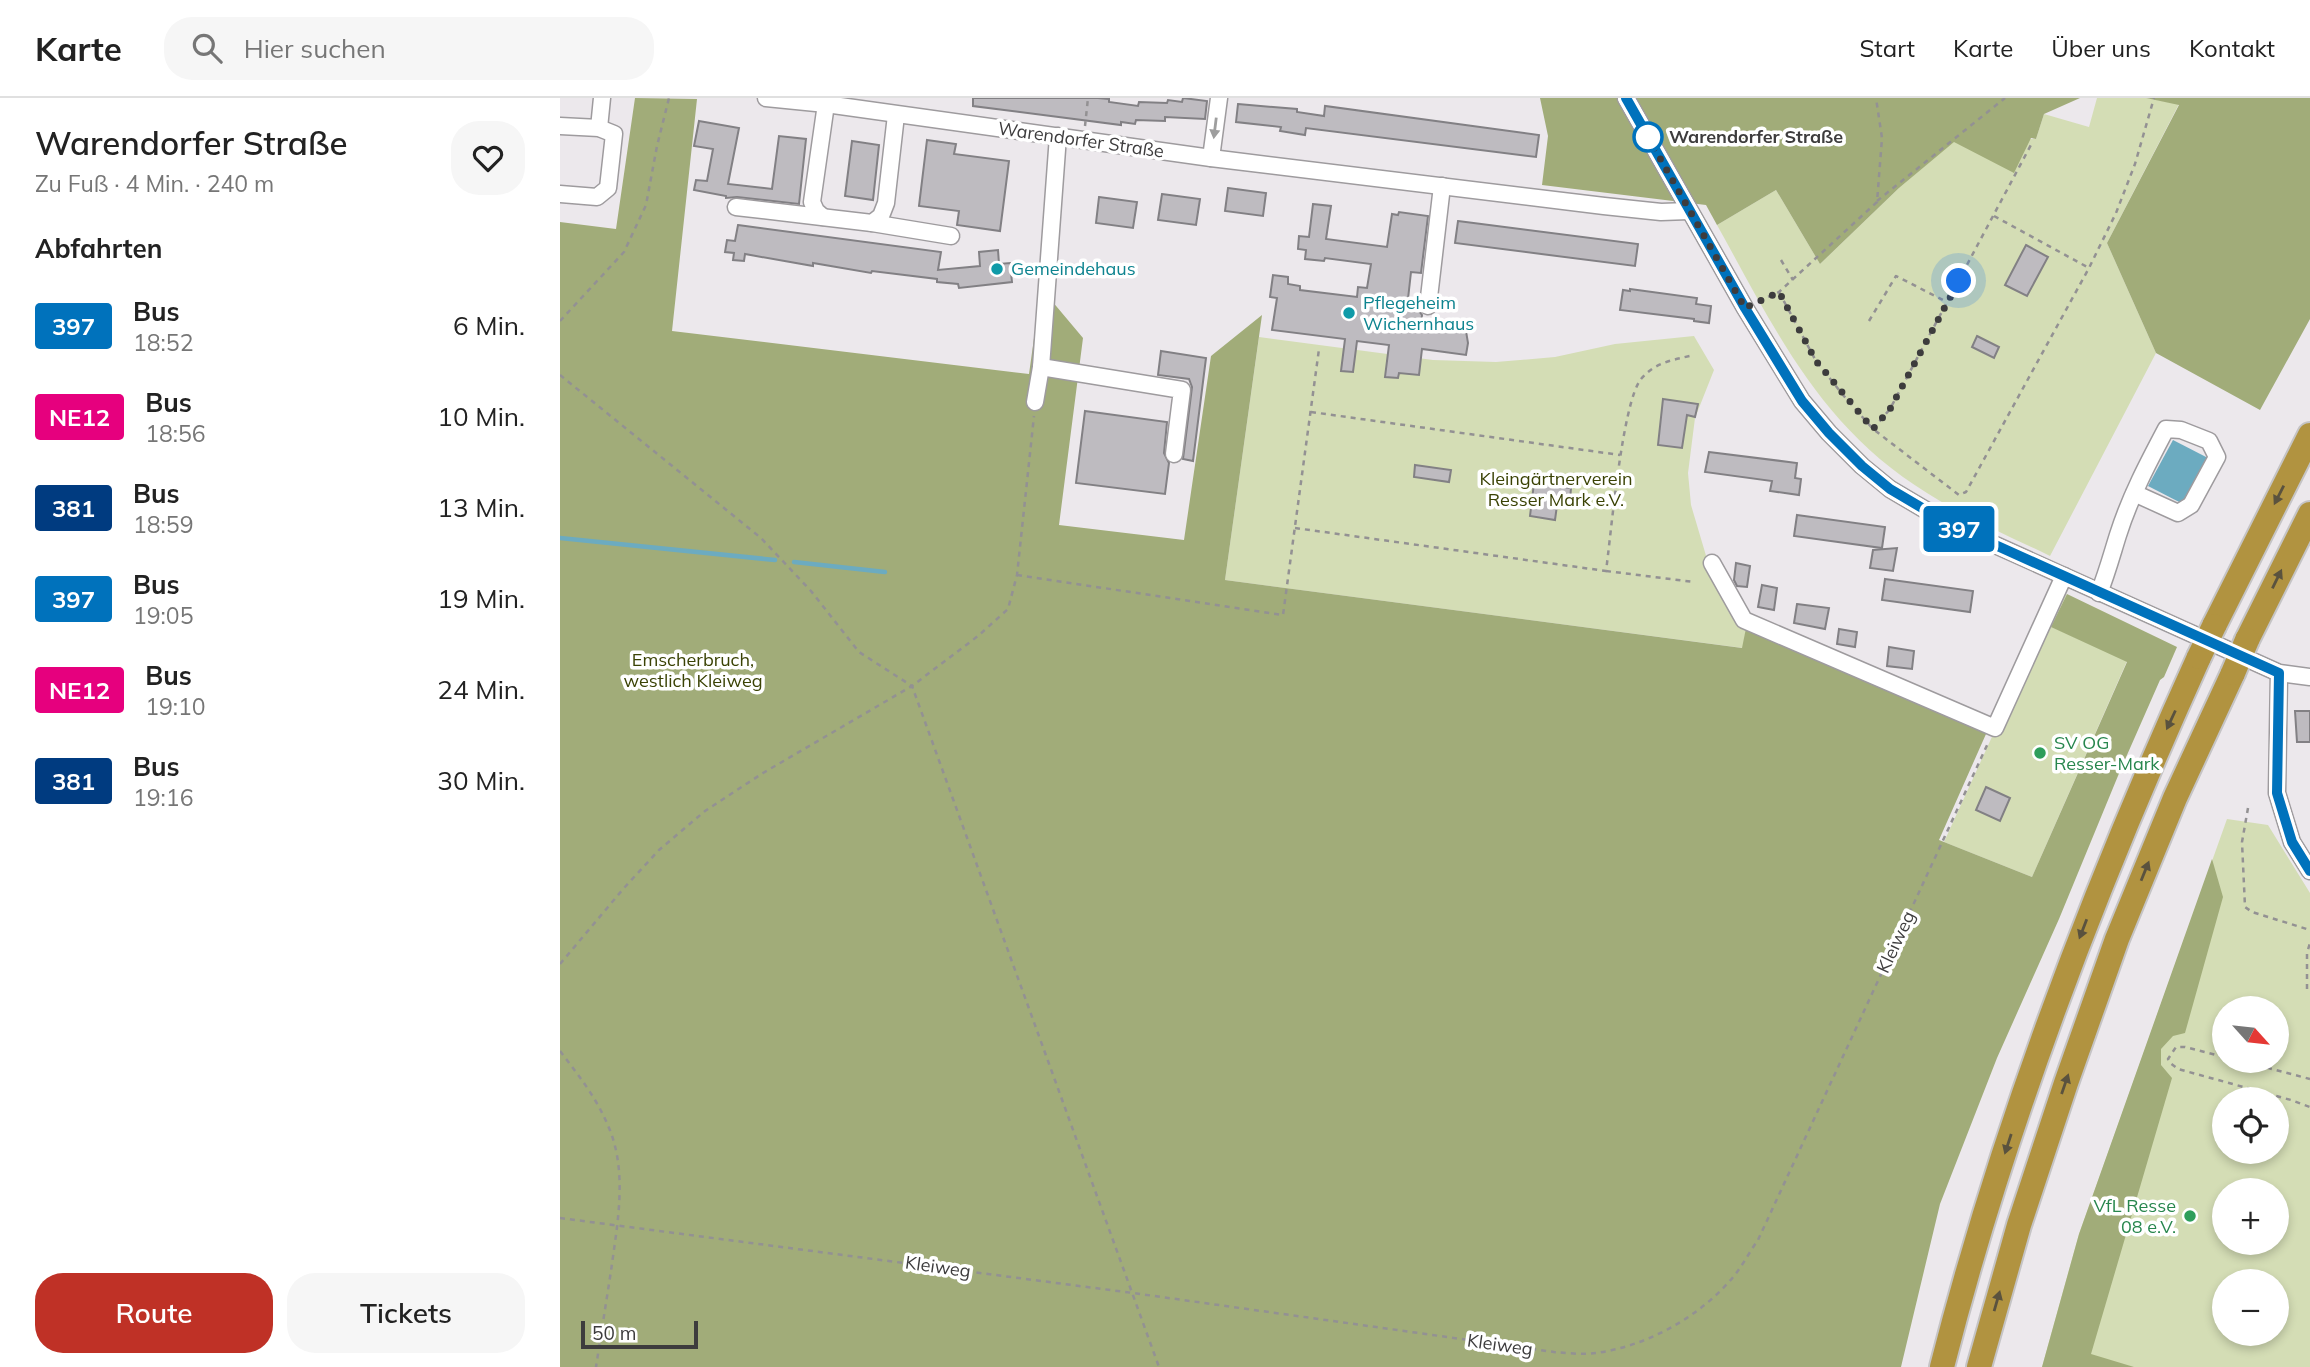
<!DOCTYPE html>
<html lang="de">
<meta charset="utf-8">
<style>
body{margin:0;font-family:Mulish,sans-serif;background:#f6f6f6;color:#222;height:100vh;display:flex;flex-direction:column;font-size:26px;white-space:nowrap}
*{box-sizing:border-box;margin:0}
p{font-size:23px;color:#767676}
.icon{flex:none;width:38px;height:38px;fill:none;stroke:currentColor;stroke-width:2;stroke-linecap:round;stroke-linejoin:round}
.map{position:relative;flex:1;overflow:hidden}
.drawer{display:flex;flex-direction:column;background:#fff;width:560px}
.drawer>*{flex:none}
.badge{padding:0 14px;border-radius:5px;font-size:24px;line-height:46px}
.needle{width:46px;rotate:117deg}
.tools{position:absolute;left:1652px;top:898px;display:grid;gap:14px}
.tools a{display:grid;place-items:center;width:77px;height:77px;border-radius:50%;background:#fff;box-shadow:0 4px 10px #0003;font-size:35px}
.scale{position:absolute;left:21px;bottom:18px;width:117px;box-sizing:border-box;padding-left:7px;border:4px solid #3d3c3d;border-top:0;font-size:19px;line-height:24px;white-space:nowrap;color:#3d3c3d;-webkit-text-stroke:5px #fff;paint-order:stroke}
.you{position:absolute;width:35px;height:35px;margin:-18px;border:5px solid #fff;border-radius:50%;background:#1a73e8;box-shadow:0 0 0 10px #1a73e833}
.map>.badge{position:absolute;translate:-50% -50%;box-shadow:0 0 0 4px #fff}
h2{padding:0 35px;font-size:26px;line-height:63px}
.round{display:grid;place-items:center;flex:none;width:74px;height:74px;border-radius:28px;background:#f6f6f6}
.head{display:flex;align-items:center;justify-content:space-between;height:119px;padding:0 35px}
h1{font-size:33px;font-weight:600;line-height:52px}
.primary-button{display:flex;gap:14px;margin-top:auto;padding:14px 35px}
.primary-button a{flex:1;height:80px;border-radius:28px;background:#bf3126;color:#fff;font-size:28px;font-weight:600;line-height:80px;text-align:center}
.primary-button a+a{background:#f6f6f6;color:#222}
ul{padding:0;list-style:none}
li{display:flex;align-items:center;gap:21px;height:91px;padding:0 35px}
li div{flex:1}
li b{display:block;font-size:26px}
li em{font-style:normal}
li .badge{min-width:77px;font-weight:700;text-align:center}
header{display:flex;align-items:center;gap:42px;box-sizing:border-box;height:98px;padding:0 35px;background:#fff;border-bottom:2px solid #e0e0e0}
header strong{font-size:33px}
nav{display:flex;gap:38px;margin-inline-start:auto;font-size:24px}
.search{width:490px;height:63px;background:#f6f6f6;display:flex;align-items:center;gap:18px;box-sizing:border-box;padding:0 24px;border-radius:28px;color:#767676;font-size:26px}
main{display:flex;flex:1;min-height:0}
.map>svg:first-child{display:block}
.green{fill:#d4ddb5;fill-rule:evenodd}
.forest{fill:#a1ac79}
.water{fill:#6cabc0}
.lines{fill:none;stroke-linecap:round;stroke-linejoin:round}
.stream{stroke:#6cabc0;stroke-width:4.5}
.building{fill:#bebbc0;stroke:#828084;stroke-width:2}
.minor-casing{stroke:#9e9b9e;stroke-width:19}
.highway-casing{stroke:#c5c4c5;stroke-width:28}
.path{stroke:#939193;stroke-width:2.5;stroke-dasharray:5 5;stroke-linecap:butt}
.minor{stroke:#fff;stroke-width:16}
.highway{stroke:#b19340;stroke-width:24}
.highway-bridge-casing{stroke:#c5c4c5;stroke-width:28;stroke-linecap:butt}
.highway-bridge{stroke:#b19340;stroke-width:24}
.oneway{fill:#9e9e9e}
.oneway2{fill:#5a523e}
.line-casing{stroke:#fff;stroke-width:16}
.line{stroke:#0072bc;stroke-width:10}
.walk{stroke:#3d3c3d;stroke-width:7;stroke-dasharray:0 12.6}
.stop-dot{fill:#fff;stroke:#0072bc;stroke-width:3.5}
.culture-dot{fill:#0f9aa8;stroke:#fff;stroke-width:2.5}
.leisure-dot{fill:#2e9e5b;stroke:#fff;stroke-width:2.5}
.labels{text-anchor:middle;stroke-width:7;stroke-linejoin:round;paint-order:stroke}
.stop-label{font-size:18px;font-weight:bold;fill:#3d3c3d;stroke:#fff;text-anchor:start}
.street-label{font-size:18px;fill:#3d3c3d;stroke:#fff}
.culture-label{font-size:18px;fill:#0d838f;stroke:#fff;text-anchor:start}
.park-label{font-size:18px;fill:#3a4204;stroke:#fff}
.leisure-label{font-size:18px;fill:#27864d;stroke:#fff;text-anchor:start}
</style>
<header>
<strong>Karte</strong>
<div class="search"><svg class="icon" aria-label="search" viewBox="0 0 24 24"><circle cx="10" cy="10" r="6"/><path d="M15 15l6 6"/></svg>Hier suchen</div>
<nav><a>Start</a><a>Karte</a><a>Über uns</a><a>Kontakt</a></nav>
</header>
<main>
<section class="drawer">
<div class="head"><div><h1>Warendorfer Straße</h1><p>Zu Fuß · 4 Min. · 240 m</p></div><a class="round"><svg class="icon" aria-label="heart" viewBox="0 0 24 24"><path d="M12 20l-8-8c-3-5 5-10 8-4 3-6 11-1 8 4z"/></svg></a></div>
<h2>Abfahrten</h2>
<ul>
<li><span class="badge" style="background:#0072bc;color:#fff">397</span><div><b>Bus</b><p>18:52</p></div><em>6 Min.</em></li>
<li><span class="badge" style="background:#e6007e;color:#fff">NE12</span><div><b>Bus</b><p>18:56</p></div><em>10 Min.</em></li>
<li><span class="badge" style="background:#003b80;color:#fff">381</span><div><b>Bus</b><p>18:59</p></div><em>13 Min.</em></li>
<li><span class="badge" style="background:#0072bc;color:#fff">397</span><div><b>Bus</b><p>19:05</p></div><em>19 Min.</em></li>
<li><span class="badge" style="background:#e6007e;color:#fff">NE12</span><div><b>Bus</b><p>19:10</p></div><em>24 Min.</em></li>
<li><span class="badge" style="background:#003b80;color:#fff">381</span><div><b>Bus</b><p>19:16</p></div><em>30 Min.</em></li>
</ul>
<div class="primary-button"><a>Route</a><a>Tickets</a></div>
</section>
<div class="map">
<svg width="1750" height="1269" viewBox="0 0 1750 1269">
<rect width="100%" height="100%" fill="#ece8ec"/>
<!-- green -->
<g class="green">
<path d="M 1537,0 L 1586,0 L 1619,6 L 1547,145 L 1596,255 L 1490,458 C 1449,438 1406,420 1367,395 C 1260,329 1216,233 1157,127 L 1216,92 L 1260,166 L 1339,90 L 1394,43 L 1476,41 L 1484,16 L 1529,29 Z"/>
<polygon points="1134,238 1154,272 1135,320 1128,375 1131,407 1147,461 1186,530 1183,550 665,482 699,239 873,262 936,264 995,259 1055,246"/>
<polygon points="1507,496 1492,529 1567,563 1472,779 1384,744 1436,630 1499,502"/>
<path d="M 1667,721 L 1708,727 L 1750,795 L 1750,1269 L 1482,1269 L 1519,1136 ZM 1664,910 L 1717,910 L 1717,962 L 1664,962 ZM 1664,1001 L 1717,1001 L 1717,1054 L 1664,1054 ZM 1664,1092 L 1717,1092 L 1717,1144 L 1664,1144 ZM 1664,1183 L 1717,1183 L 1717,1236 L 1664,1236 Z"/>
</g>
<!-- forest -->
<g class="forest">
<polygon points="75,0 137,1 112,233 469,276 481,190 523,240 499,427 624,442 651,258 702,217 665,482 1182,550 1186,530 1422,627 1426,636 1379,742 1472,779 1567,564 1491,529 1507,496 1617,549 1604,579 1600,582 1560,673 1499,821 1437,960 1380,1106 1341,1269 0,1269 0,124 56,131"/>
<polygon points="980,0 1520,0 1484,16 1476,41 1471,40 1454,75 1394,44 1339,90 1260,166 1216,92 1157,127 1146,107 982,87 988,38"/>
<polygon points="1586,0 1750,0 1750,221 1700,312 1596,255 1547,145 1619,7"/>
<polygon points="1652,761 1663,799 1625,935 1613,938 1601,951 1601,967 1612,980 1531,1256 1574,1269 1482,1269 1519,1136"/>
</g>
<!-- water -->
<polygon class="water" points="1613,342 1648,360 1623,406 1588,388"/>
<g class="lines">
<!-- stream -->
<g class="stream">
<polyline points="0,440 215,462"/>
<polyline points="234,464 325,474"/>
</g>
</g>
<!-- building -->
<g class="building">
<polygon points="413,0 538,0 549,1 549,4 578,8 579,4 607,5 608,2 622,4 623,0 647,3 645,21 605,19 605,23 576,22 575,26 561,24 561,27 413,8"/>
<polygon points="678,6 737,11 737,14 764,18 765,8 979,37 976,59 746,30 745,37 720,33 721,29 676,24"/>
<polygon points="139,23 179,30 168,86 212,91 219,38 246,41 239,106 177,99 166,100 166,98 134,92 136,82 147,83 153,51 134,48"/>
<polygon points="367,42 396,46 394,56 449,63 440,133 397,127 399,113 359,108"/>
<polygon points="292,43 319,47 313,102 285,98"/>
<polygon points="668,90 706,95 703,118 665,113"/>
<polygon points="602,96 640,101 636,127 598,122"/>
<polygon points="539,99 577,104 573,130 536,125"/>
<polygon points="753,106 771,108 766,141 827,149 832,116 838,117 839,114 868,118 861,175 851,174 848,201 858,203 858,212 862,217 861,225 900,221 901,226 905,227 908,245 906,257 862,251 859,277 839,275 838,280 825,279 829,247 797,243 793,274 781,273 785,241 712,232 717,200 710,199 713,177 728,179 728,186 740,188 740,192 797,199 798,189 807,190 811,166 765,160 764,163 745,161 746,152 738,151 739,138 749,139"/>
<polygon points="898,123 1078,146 1075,168 895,145"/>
<polygon points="178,127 381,154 378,172 420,168 419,154 438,152 439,166 450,165 452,184 399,190 398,186 377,184 377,181 312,173 311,175 253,165 253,168 196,158 185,156 184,163 173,162 174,155 165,154 167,142 175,143"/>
<polygon points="1466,147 1488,159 1467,198 1445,187"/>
<polygon points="1070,191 1137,200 1136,206 1151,208 1149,225 1134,223 1134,221 1060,212 1063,192 1070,193"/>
<polygon points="1417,238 1439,249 1434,260 1412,249"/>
<polygon points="601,253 646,260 633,363 623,361 632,289 629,281 598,277"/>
<polygon points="1103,301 1138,306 1135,319 1127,317 1122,350 1098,347"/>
<polygon points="525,313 607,324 604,355 609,365 605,396 516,385"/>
<polygon points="1149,354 1237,365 1235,380 1241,381 1239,397 1210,393 1212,383 1145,374"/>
<polygon points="855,367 891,372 889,384 854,379"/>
<polygon points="974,385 1011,390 1010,402 998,400 995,422 970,418"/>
<polygon points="1237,417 1325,429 1322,450 1234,438"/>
<polygon points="1337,450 1333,473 1310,470 1313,452"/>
<polygon points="1176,465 1190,468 1187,489 1177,488 1174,482"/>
<polygon points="1325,481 1413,493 1410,514 1322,502"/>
<polygon points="1202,487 1217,490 1214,512 1198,509"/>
<polygon points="1237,506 1269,510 1265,531 1234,525"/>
<polygon points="1279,531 1297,534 1295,549 1277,546"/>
<polygon points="1329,549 1354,553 1352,571 1327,568"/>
<polygon points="1735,613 1750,613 1750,644 1737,644"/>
<polygon points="1426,689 1450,700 1440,723 1416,712"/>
</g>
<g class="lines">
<!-- minor casing -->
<g class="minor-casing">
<g id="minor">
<polyline points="206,0 266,6 651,60 1044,108 1101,114 1129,113"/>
<polyline points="1066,0 1185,210 1242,303 1269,335 1302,368 1330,391 1391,427 1719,575 1750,579"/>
<polyline points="0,28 39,30 54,36 48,90 37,99 0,96"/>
<polyline points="39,30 42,0"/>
<polyline points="651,60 659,0"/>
<polyline points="176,109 312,125 321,118 326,105 336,17"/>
<polyline points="263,119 256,113 252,104 266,6"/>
<polyline points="312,125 391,138"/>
<polyline points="868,208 882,88"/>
<polyline points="481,269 622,292 614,356"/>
<polyline points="475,304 481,269 498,38"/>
<polyline points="1152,465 1184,522 1435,630 1504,478"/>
<path d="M 1539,495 C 1547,475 1552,456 1558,437 C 1570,399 1588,365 1606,331 L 1621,332 L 1649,343 L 1657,359 L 1631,407 L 1618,415 L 1574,395"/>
<polyline points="1719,575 1717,695 1732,744 1750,773"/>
</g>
</g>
<!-- highway casing -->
<g class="highway-casing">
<g id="highway">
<polyline points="1654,528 1750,337"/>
<polyline points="1687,542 1750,416"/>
<path d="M 1382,1269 C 1444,1025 1535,788 1639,559"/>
<polyline points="1419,1269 1459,1127 1506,985 1557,841 1615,700 1673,575"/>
</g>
</g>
<!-- path -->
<g class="path">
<polyline points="525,28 528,0"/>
<polyline points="1317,103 1445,0"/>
<polyline points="1434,118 1529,170"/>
<polyline points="1221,162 1233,182"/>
<polyline points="1219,194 1256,263 1283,297 1313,331 1399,397 1406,394 1529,170 1556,115 1575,66 1594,0"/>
<polyline points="1199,203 1219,194 1317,104 1322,40 1316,0"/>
<polyline points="0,223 64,154 86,107 97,48 109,0"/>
<polyline points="1309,223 1336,178 1387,204"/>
<polyline points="0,277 201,440 251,493 299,554 352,588 599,1269"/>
<polyline points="751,314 1060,357"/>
<polyline points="1313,331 1330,311 1472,45"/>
<path d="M 735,430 L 1046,473 C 1051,437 1062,305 1081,281 C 1095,264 1113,262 1134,257"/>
<polyline points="1046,473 1134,484"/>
<polyline points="457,477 723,517 759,251"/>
<polyline points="1688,710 1682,744 1685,809 1692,814 1750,832"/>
<polyline points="0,866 64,790 99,752 145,713 203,675 352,588 418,538 448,511 457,477 474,318"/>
<polyline points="1747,891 1747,855 1750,845"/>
<path d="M 0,953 C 20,979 39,1003 51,1035 C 67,1079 57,1128 51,1173 C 46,1205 41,1237 36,1269"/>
<polyline points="1664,959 1625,949 1616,949 1608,961 1610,965 1618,971 1731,1002 1750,1009"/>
<polyline points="1678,962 1750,981"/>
<path d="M 0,1120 L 573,1195 L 994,1254 C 1007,1255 1023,1257 1036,1255 C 1088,1248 1141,1218 1174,1178 C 1183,1167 1190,1153 1198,1142 L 1429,643"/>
</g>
<!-- minor -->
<use href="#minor" class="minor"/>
<!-- highway -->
<use href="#highway" class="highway"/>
<!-- highway-bridge casing -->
<g class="highway-bridge-casing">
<g id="highway-bridge">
<polyline points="1639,559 1654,528"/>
<polyline points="1673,575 1687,542"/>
</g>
</g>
<!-- highway-bridge -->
<use href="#highway-bridge" class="highway-bridge"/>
</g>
<!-- one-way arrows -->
<defs><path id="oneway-solid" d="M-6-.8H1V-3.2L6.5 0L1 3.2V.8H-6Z" transform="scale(1.75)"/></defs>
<use class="oneway" href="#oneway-solid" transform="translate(655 30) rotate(97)"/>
<g class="oneway2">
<use href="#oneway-solid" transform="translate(1719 397) rotate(117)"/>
<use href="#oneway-solid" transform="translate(1717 481) rotate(-64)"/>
<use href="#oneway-solid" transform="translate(1611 622) rotate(115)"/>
<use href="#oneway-solid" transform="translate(1585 773) rotate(-68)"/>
<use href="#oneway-solid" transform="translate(1523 831) rotate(111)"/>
<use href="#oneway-solid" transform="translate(1505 986) rotate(-71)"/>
<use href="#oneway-solid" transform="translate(1448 1046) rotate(108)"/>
<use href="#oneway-solid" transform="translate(1437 1203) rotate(-74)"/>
</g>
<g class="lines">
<!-- line casing -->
<g class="line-casing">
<polyline id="line" points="1066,0 1185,210 1242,303 1269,335 1302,368 1330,391 1391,427 1719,575 1717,695 1732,744 1750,773"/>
</g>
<!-- line -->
<use href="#line" class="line"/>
<!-- walk -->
<polyline class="walk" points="1088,39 1185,210 1219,194 1256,263 1313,331 1330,311 1399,183"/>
</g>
<!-- markers -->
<circle class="stop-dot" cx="1088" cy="39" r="14"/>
<g class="culture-dot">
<circle cx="437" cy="171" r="7"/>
<circle cx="789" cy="215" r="7"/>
</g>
<g class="leisure-dot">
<circle cx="1480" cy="655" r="7"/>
<circle cx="1630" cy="1118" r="7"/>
</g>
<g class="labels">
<!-- stop labels -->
<g class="stop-label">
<text x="1109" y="45">Warendorfer Straße</text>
</g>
<!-- street labels -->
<g class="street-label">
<text transform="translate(521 42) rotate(8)" y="6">Warendorfer Straße</text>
<text transform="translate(1336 844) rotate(-65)" y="6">Kleiweg</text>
<text transform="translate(378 1169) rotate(8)" y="6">Kleiweg</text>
<text transform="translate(940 1247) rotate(8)" y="6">Kleiweg</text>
</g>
<!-- culture labels -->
<g class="culture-label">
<text x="451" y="177">Gemeindehaus</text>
<text x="803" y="211">Pflegeheim<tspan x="803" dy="21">Wichernhaus</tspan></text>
</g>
<!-- park labels -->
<g class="park-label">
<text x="996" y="387">Kleingärtnerverein<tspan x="996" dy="21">Resser Mark e.V.</tspan></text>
<text x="133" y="568">Emscherbruch,<tspan x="133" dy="21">westlich Kleiweg</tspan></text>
</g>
<!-- leisure labels -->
<g class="leisure-label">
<text x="1494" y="651">SV OG<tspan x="1494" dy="21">Resser-Mark</tspan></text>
<text x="1616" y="1114" text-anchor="end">VfL Resse<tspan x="1616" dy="21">08 e.V.</tspan></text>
</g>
</g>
</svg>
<div class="tools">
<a><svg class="needle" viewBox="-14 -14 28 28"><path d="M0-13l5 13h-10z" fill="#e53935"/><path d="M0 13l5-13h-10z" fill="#767676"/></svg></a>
<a><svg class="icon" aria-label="locate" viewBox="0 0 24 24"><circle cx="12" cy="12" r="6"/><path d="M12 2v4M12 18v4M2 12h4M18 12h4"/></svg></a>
<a>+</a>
<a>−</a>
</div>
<div class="scale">50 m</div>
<div class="you" style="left:1399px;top:183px"></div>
<b class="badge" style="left:1399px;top:431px;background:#0072bc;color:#fff">397</b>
</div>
</main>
